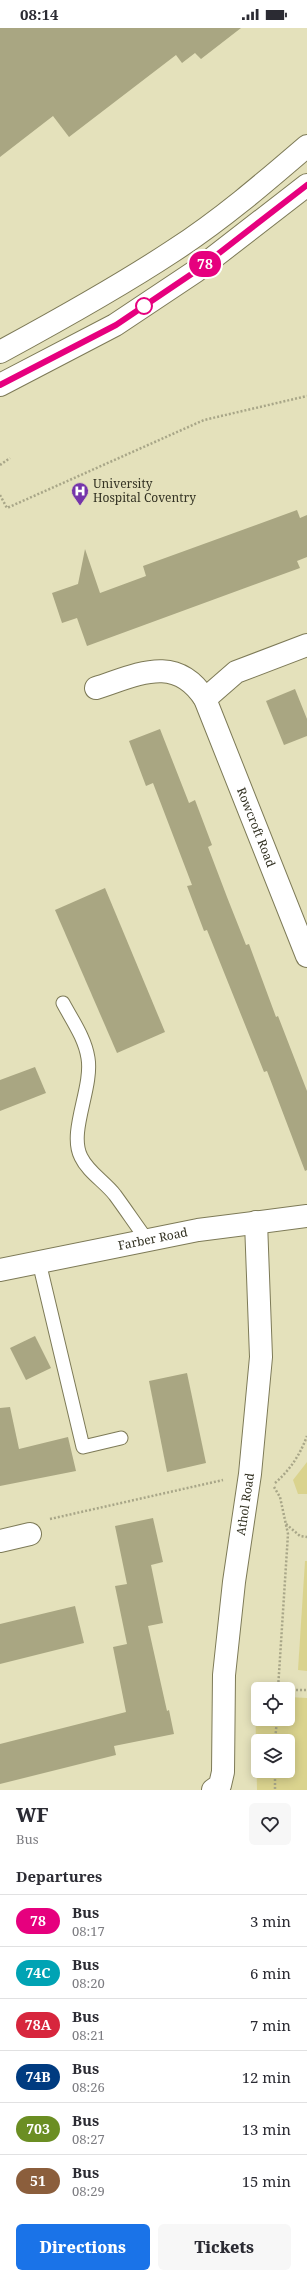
<!DOCTYPE html>
<style>
body{margin:0;font-family:"Noto Serif",serif;background:#f7f7f7;color:#2b2b33;height:100vh;display:flex;flex-direction:column;font-size:15px;white-space:nowrap}
*{box-sizing:border-box;margin:0}
p{font-size:13px;color:#7c7c81}
.icon{flex:none;width:22px;height:22px;fill:none;stroke:currentColor;stroke-width:2;stroke-linecap:round;stroke-linejoin:round}
.map{position:relative;height:1762px;overflow:hidden}
.sheet{display:flex;flex-direction:column;background:#fff;flex:1}
.sheet>*{flex:none}
.badge{padding:0 8px;border-radius:13px;font-size:14px;line-height:26px}
.buttons{position:absolute;left:251px;top:1654px;display:grid;gap:8px}
.buttons a{display:grid;place-items:center;width:44px;height:44px;border-radius:6px;background:#fff;box-shadow:0 2px 10px #0003;font-size:20px}
.map>.badge{position:absolute;translate:-50% -50%;box-shadow:0 0 0 2px #fff}
h2{padding:0 16px;font-size:15px;line-height:36px}
.round{display:grid;place-items:center;flex:none;width:42px;height:42px;border-radius:6px;background:#f7f7f7}
.overview{display:flex;align-items:center;justify-content:space-between;height:68px;padding:0 16px}
h1{font-size:19px;font-weight:800;line-height:30px}
.button{display:flex;gap:8px;margin-top:auto;padding:8px 16px}
.button a{flex:1;height:46px;border-radius:6px;background:#1a73e8;color:#fff;font-size:16px;font-weight:800;line-height:46px;text-align:center}
.button a+a{background:#f7f7f7;color:#2b2b33}
ul{padding:0;list-style:none}
li{display:flex;align-items:center;gap:12px;height:52px;padding:0 16px;border-top:1px solid #e1e1e2}
li div{flex:1}
li b{display:block;font-size:15px}
li em{font-style:normal}
li .badge{min-width:44px;font-weight:700;text-align:center}
.status{display:flex;justify-content:space-between;align-items:center;height:28px;padding:0 20px;background:#fff;direction:ltr}
.status svg{height:11px;fill:currentColor}
.map>svg:first-child{display:block}
.green{fill:#dad38e;fill-rule:evenodd}
.building{fill:#a9a682}
.lines{fill:none;stroke-linecap:round;stroke-linejoin:round}
.service-casing{stroke:#7d7a57;stroke-width:15}
.minor-casing{stroke:#7d7a57;stroke-width:24}
.path{stroke:#a8a688;stroke-width:2.5;stroke-dasharray:2 2;stroke-linecap:butt}
.service{stroke:#fff;stroke-width:13}
.minor{stroke:#fff;stroke-width:22}
.line-casing{stroke:#fff;stroke-width:9}
.line{stroke:#e6007e;stroke-width:6}
.stop-dot{fill:#fff;stroke:#e6007e;stroke-width:2}
.labels{text-anchor:middle;stroke-width:3;stroke-linejoin:round;paint-order:stroke}
.poi-label{font-size:12px;fill:#333223;stroke:#e4e1bb;text-anchor:start}
.street-label{font-size:12px;fill:#333223;stroke:#e4e1bb}
</style>
<div class="status"><b>08:14</b><svg viewBox="0 0 49 12"><path d="M0 12V9h3v3zM5 12V6h3v6zM10 12V3h3v9zM15 12V0h3v12zM26 1h20v11H26zM47 4h2v5h-2z"/></svg></div>
<div class="map">
<svg width="307" height="1762" viewBox="0 0 307 1762">
<rect width="100%" height="100%" fill="#e4e1bb"/>
<!-- green -->
<g class="green">
<polygon points="307,1434 307,1466 298,1466 293,1452"/>
<polygon points="305,1533 307,1533 307,1643 298,1642"/>
<path d="M 255,1668 L 258,1668 L 258,1691 L 288,1691 L 288,1669 L 307,1670 L 307,1762 L 257,1762 ZM 258,1713 L 288,1713 L 288,1743 L 258,1743 Z"/>
</g>
<!-- building -->
<g class="building">
<polygon points="0,0 241,0 201,31 195,25 182,35 176,27 69,109 53,88 0,129"/>
<polygon points="297,482 300,490 307,487 307,529 297,533 300,540 87,618 77,590 62,595 52,565 78,556 85,521 100,565 146,548 143,538"/>
<polygon points="295,661 307,691 307,708 284,717 266,673"/>
<polygon points="160,701 189,775 195,772 212,817 208,819 227,869 246,917 249,916 276,989 278,988 307,1063 307,1142 305,1143 267,1043 264,1044 207,902 204,903 187,858 192,857 153,755 146,758 129,713"/>
<polygon points="105,860 165,1004 117,1025 55,882"/>
<polygon points="35,1039 46,1065 0,1083 0,1052"/>
<polygon points="35,1308 51,1340 26,1352 10,1320"/>
<polygon points="187,1345 206,1435 167,1444 149,1353"/>
<polygon points="10,1379 19,1421 68,1409 76,1443 0,1458 0,1380"/>
<polygon points="153,1490 163,1534 151,1537 163,1595 148,1598 167,1683 169,1682 174,1706 114,1718 116,1727 0,1756 0,1716 126,1684 113,1619 127,1616 115,1558 127,1556 115,1498"/>
<polygon points="75,1578 84,1615 0,1636 0,1596"/>
</g>
<g class="lines">
<!-- service casing -->
<g class="service-casing">
<g id="service">
<path d="M 63,975 C 72,992 85,1010 88,1030 C 93,1060 68,1104 81,1129 C 88,1144 105,1154 115,1167 C 126,1182 136,1197 147,1212"/>
<polyline points="39,1234 83,1419 121,1410"/>
</g>
</g>
<!-- minor casing -->
<g class="minor-casing">
<g id="minor">
<path d="M 0,324 C 59,292 117,260 173,223 C 221,192 264,155 307,118"/>
<polyline points="0,357 115,297 196,243 307,157"/>
<path id="s1" d="M 96,660 C 137,647 176,625 205,671 L 307,928"/>
<polyline points="205,671 236,644 307,617"/>
<path id="s2" d="M 0,1242 L 198,1202 L 307,1188"/>
<polyline points="0,1513 30,1506"/>
<path id="s3" d="M 213,1762 L 220,1757 L 223,1744 L 224,1647 L 234,1554 L 250,1446 L 261,1329 L 256,1194"/>
</g>
</g>
<!-- path -->
<g class="path">
<polyline points="0,437 10,430"/>
<polyline points="0,467 7,480 204,392 307,368"/>
<path d="M 275,1455 C 290,1442 300,1427 307,1408"/>
<polyline points="274,1459 280,1469 288,1506 278,1661"/>
<polyline points="50,1491 223,1452"/>
<polyline points="286,1496 300,1508 307,1509"/>
<polyline points="288,1662 307,1662"/>
<polyline points="275,1713 277,1691"/>
<polyline points="275,1743 275,1762"/>
</g>
<!-- service -->
<use href="#service" class="service"/>
<!-- minor -->
<use href="#minor" class="minor"/>
</g>
<g class="lines">
<!-- line casing -->
<g class="line-casing">
<polyline id="line" points="0,357 116,297 196,243 307,157"/>
</g>
<!-- line -->
<use href="#line" class="line"/>
</g>
<!-- icons -->
<defs>
<g id="hospital-pin" transform="scale(0.9)"><path d="M0 17L-7.5 6A9.5 9.5 0 1 1 7.5 6Z" fill="#7535aa" stroke="#e4e1bb"/><path d="M-5-5h3v3.5h4V-5h3V5h-3V1.5h-4V5h-3Z" fill="#fff"/></g>
</defs>
<g fill-rule="evenodd">
<use href="#hospital-pin" x="80" y="463"/>
</g>
<!-- markers -->
<circle class="stop-dot" cx="144" cy="278" r="8"/>
<g class="labels">
<!-- poi labels -->
<g class="poi-label">
<text x="93" y="460">University<tspan x="93" dy="14">Hospital Coventry</tspan></text>
</g>
<!-- street labels -->
<g class="street-label">
<text dy="4" stroke="none"><textPath href="#s1" startOffset="260">Rowcroft Road</textPath></text>
<text dy="4" stroke="none"><textPath href="#s2" startOffset="156">Farber Road</textPath></text>
<text dy="4" stroke="none"><textPath href="#s3" startOffset="291">Athol Road</textPath></text>
</g>
</g>
</svg>
<div class="buttons">
<a><svg class="icon" aria-label="locate" viewBox="0 0 24 24"><circle cx="12" cy="12" r="6"/><path d="M12 2v4M12 18v4M2 12h4M18 12h4"/></svg></a>
<a><svg class="icon" aria-label="layers" viewBox="0 0 24 24"><path d="M12 4l9 5-9 5-9-5zM3 14l9 5 9-5"/></svg></a>
</div>
<b class="badge" style="left:205px;top:236px;background:#e6007e;color:#fff">78</b>
</div>
<section class="sheet">
<div class="overview"><div><h1>WF</h1><p>Bus</p></div><a class="round"><svg class="icon" aria-label="heart" viewBox="0 0 24 24"><path d="M12 20l-8-8c-3-5 5-10 8-4 3-6 11-1 8 4z"/></svg></a></div>
<h2>Departures</h2>
<ul>
<li><span class="badge" style="background:#e6007e;color:#fff">78</span><div><b>Bus</b><p>08:17</p></div><em>3 min</em></li>
<li><span class="badge" style="background:#00a3b4;color:#fff">74C</span><div><b>Bus</b><p>08:20</p></div><em>6 min</em></li>
<li><span class="badge" style="background:#d7263d;color:#fff">78A</span><div><b>Bus</b><p>08:21</p></div><em>7 min</em></li>
<li><span class="badge" style="background:#003b80;color:#fff">74B</span><div><b>Bus</b><p>08:26</p></div><em>12 min</em></li>
<li><span class="badge" style="background:#6b8e23;color:#fff">703</span><div><b>Bus</b><p>08:27</p></div><em>13 min</em></li>
<li><span class="badge" style="background:#8b5e3c;color:#fff">51</span><div><b>Bus</b><p>08:29</p></div><em>15 min</em></li>
</ul>
<div class="button"><a>Directions</a><a>Tickets</a></div>
</section>
